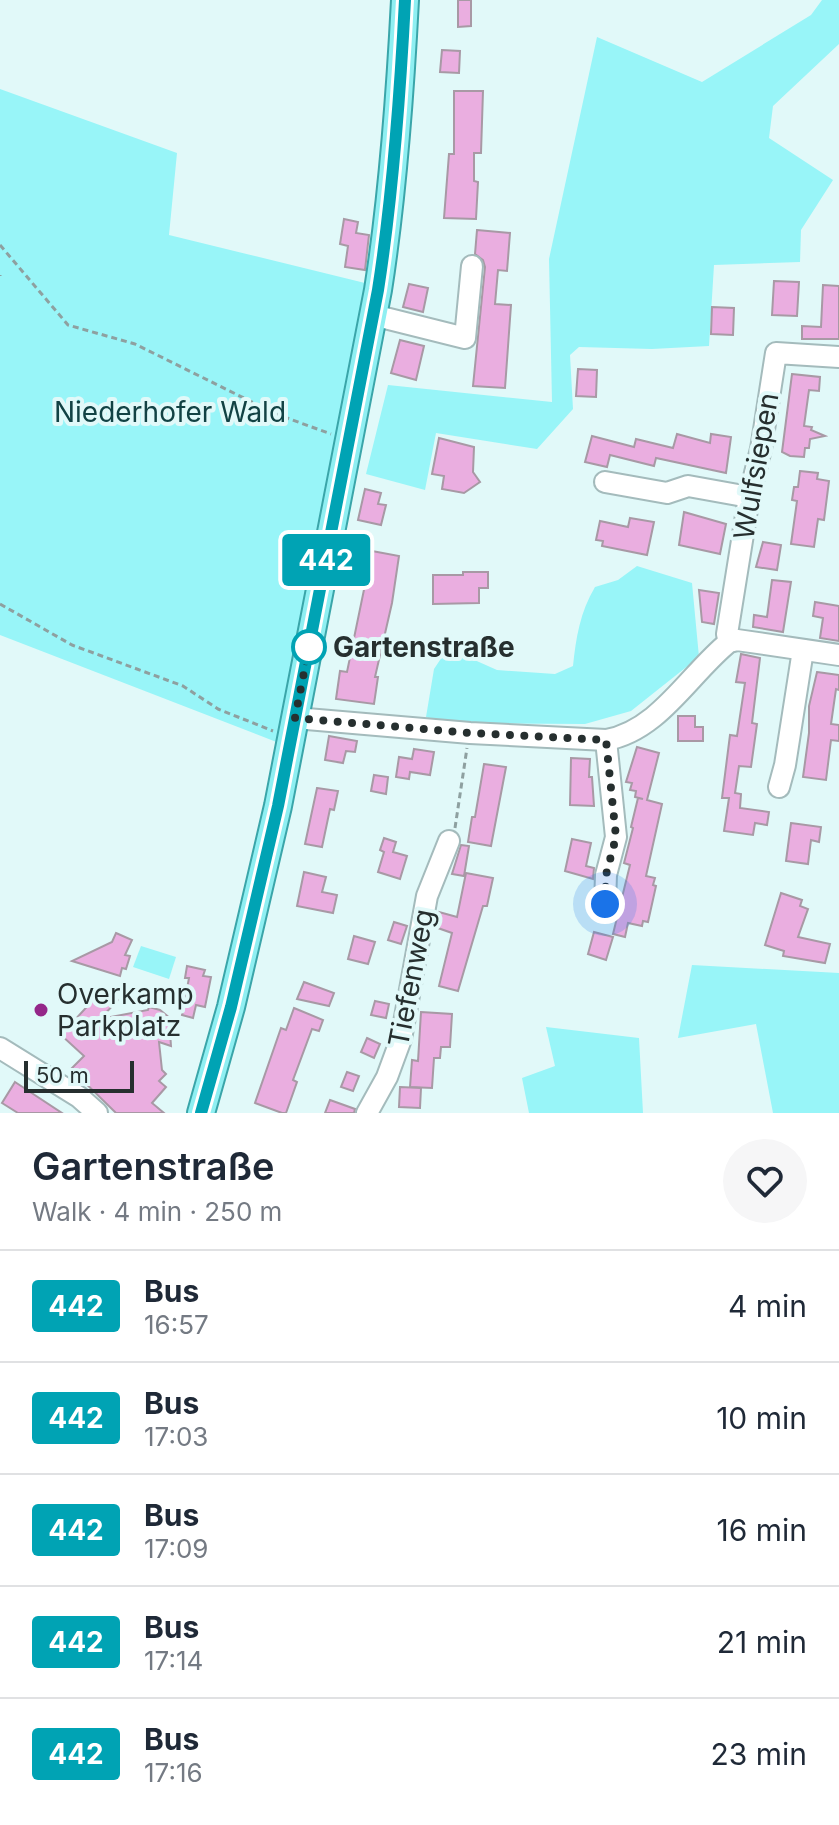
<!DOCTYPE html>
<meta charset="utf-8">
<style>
body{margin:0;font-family:Inter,sans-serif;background:#f6f6f7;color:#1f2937;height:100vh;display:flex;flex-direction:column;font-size:30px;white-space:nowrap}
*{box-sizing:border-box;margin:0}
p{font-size:26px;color:#747a83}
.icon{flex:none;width:44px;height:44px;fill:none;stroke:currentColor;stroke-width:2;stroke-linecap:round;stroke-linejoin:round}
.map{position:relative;height:1113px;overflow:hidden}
.panel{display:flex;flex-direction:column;background:#fff;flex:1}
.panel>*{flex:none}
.badge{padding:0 16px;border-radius:6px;font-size:28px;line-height:52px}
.scale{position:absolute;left:24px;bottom:20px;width:110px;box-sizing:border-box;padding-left:8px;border:4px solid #262f2f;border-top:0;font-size:22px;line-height:28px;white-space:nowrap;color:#262f2f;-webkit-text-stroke:6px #e1f9f9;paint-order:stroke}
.you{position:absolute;width:40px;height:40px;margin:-20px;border:6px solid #fff;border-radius:50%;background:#1a73e8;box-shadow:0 0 0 12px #1a73e833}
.map>.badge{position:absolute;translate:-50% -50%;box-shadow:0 0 0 4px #fff}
.round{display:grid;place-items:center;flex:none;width:84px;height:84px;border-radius:42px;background:#f6f6f7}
.overview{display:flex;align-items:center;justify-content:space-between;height:136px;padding:0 32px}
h1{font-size:38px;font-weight:600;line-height:60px}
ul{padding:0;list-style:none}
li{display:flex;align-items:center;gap:24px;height:112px;padding:0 32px;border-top:2px solid #e0e1e3}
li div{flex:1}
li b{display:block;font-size:30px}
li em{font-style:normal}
li .badge{min-width:88px;font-weight:700;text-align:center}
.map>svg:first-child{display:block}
.green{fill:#98f5f8}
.building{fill:#eaaee0;stroke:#a899a5;stroke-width:2}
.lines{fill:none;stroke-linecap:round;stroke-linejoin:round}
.minor-casing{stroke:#a4bbbc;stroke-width:24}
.major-casing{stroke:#3aa5a9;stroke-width:30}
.path{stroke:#8ea0a0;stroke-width:3;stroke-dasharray:6 4;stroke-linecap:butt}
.minor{stroke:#fff;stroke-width:20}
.major{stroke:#8feff2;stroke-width:26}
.line-casing{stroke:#fff;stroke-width:18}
.line{stroke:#00a3b4;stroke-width:12}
.walk{stroke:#262f2f;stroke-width:8;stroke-dasharray:0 14.4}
.stop-dot{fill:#fff;stroke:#00a3b4;stroke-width:4}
.poi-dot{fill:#942789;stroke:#e1f9f9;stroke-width:3}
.labels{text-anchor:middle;stroke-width:8;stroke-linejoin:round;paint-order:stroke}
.park-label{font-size:28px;fill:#124244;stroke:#e1f9f9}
.street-label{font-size:28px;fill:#262f2f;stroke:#e1f9f9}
.stop-label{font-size:28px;font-weight:bold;fill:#262f2f;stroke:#e1f9f9;text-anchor:start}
.poi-label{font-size:28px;fill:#262f2f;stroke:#e1f9f9;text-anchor:start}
</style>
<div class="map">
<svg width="839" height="1113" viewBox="0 0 839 1113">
<rect width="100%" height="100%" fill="#e1f9f9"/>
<!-- green -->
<g class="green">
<polygon points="822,0 839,0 839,44 773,106 769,138 833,180 801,230 800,262 714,265 709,346 652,349 579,347 570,355 573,409 537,449 436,433 425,490 366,474 388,385 552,402 549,259 597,37 702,82 811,15"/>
<polygon points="0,89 177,153 169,235 369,284 279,743 0,635"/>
<path d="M 637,566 L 692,583 L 699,657 L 631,711 L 585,724 L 441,723 L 426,717 L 434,669 L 442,657 L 470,658 L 497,670 L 555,674 L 573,666 C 576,638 580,612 595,587 L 618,580 Z"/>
<polygon points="141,946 176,957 169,979 133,967"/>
<polygon points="692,965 839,973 839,1113 773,1113 756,1024 678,1038"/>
<polygon points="546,1027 639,1038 643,1113 529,1113 522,1078 555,1066"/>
</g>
<!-- building -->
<g class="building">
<polygon points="458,0 471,0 471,26 458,27"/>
<polygon points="442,50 460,51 459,73 440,72"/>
<polygon points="454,91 483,91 481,153 474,153 474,181 478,182 476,219 444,218 449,154 454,154"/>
<polygon points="344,219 358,222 356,233 369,235 365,270 345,267 348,246 340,244"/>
<polygon points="477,230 510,233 507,271 498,270 495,304 511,305 505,388 473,386 485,267 483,260 475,254"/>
<polygon points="774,281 799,282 797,316 772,315"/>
<polygon points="409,284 428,288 423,312 403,307"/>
<polygon points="823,285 839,286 839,339 802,339 802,326 821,327"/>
<polygon points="712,307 734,308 733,335 711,334"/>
<polygon points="400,340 424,346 416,380 391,373"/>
<polygon points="578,369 597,370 596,397 576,396"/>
<polygon points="792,374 820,377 819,391 809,390 804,426 812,427 811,430 825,436 810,439 809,448 805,448 804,457 790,456 782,452"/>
<polygon points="677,434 710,443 711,434 731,437 726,473 656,458 654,466 610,455 607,467 585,462 592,436 634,447 636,439 673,448"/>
<polygon points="439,438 474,447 473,472 480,482 464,493 442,489 444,476 432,474"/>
<polygon points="800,471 818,473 817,479 829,481 824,520 818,519 814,547 791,544 797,501 792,500 794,487 798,487"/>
<polygon points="365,489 381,493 378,504 386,505 381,525 358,520"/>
<polygon points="684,512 726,524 720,554 679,545"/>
<polygon points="630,518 654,522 647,555 602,546 603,541 596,540 600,521 628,527"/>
<polygon points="763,542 781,545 777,570 756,567"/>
<polygon points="372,551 399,556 392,603 375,677 378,677 374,704 336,699 340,671 347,672"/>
<polygon points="463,572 488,572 488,588 479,588 479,603 433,604 433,575 463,575"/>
<polygon points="772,580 791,582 783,632 753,627 754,615 767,617"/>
<polygon points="699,590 719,593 714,624 702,622"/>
<polygon points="815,602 839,606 839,641 820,638 823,618 813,616"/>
<polygon points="741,654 760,658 752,723 757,724 751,767 739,766 735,793 741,794 740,808 769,812 767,825 755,823 753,835 724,831 729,798 722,798 730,735 737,736 745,683 736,682"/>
<polygon points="817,672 839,675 839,690 836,689 831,724 839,725 839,741 831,740 826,780 803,777 809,733 809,706"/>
<polygon points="678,716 695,716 695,727 703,727 703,741 678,741"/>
<polygon points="329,736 357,741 355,752 346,751 343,763 325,760"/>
<polygon points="637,747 659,753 647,800 662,804 646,876 655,878 653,885 656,886 648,922 643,921 642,926 628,923 625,937 613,934 630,865 624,863 633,828 631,827 638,798 643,799 635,797 636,791 630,790 632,783 626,782"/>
<polygon points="414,749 434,752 430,775 410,772 409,779 396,777 399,757 412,759"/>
<polygon points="571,758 590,759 589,777 592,777 594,806 570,805"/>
<polygon points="484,764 506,767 491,846 468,842 472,817 475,817"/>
<polygon points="374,775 388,777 386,794 371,791"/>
<polygon points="317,788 338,791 334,810 330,809 322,847 305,844"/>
<polygon points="791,823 821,827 819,842 811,840 808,864 786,861"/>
<polygon points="384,838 396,842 393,852 407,856 400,879 378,872 384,852 380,850"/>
<polygon points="572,839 591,843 586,866 594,868 593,879 565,871"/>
<polygon points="461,845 469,846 464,876 452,874"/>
<polygon points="304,872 326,877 322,892 337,895 333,913 297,906"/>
<polygon points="466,873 493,878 487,906 483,906 458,991 439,986 452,933 435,927 439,912 457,917"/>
<polygon points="781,893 802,900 800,906 808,909 798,937 830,944 825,963 783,956 784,951 765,945"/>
<polygon points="394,922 407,926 401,944 388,940"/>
<polygon points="594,932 613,937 606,960 588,954"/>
<polygon points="116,933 132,940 125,955 130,956 126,969 122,968 120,976 72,961 112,942"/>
<polygon points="354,936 375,942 368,964 348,959"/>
<polygon points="187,966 205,970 203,976 211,977 205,1007 196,1005 193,1018 182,1015 189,978 185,978"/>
<polygon points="304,982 334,993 329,1006 297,999"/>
<polygon points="105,987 118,1000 100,1019 148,1010 149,1007 160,1010 171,1019 175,1030 170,1032 171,1046 159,1042 162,1070 166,1074 159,1081 166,1087 152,1103 164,1113 116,1113 71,1069 84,1056 61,1035"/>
<polygon points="375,1001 389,1004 386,1018 371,1015"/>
<polygon points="294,1008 323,1020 319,1031 312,1029 293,1080 297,1082 286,1113 282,1113 255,1103 281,1028 286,1030"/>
<polygon points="421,1012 452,1014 450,1047 441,1047 440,1058 434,1058 432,1088 410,1087 412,1060 418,1061"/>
<polygon points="367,1038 380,1044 374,1058 361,1052"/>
<polygon points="347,1072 359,1076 353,1091 341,1087"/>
<polygon points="15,1082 62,1113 18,1113 2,1103"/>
<polygon points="400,1087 421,1088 420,1108 399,1107"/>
<polygon points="330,1100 355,1109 354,1113 325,1113"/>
</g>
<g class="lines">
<!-- minor casing -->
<g class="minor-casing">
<g id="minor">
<polyline points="373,315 465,338 472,266"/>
<polyline points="605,482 667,493 688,486 749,497"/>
<polyline points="729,642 727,634 749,497 761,449 776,353 839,357"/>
<path d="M 295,718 L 470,733 L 606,740 C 659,731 690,673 729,642 L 737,640 L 839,655"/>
<polyline points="779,787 785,765 803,650"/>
<polyline points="605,904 606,875 616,837 606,740"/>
<polyline points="0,1048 79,1097 97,1113"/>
<polyline points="367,1113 387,1077 401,1039 427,896 449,841"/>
</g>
</g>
<!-- major casing -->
<g class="major-casing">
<path id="major" d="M 201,1113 L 231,1007 L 278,806 L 378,290 C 393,194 400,97 405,0"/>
</g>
<!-- path -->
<g class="path">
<polyline points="0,245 68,325 135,344 276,414 331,434"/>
<polyline points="0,275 0,276"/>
<polyline points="0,604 72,645 183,686 218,709 273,731"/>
<polyline points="455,828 467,748"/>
</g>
<!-- minor -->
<use href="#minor" class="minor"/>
<!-- major -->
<use href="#major" class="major"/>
</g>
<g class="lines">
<!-- line casing -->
<g class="line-casing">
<path id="line" d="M 201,1113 L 231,1007 L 278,806 L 378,290 C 393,194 400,97 405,0"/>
</g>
<!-- line -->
<use href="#line" class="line"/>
<!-- walk -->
<polyline class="walk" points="309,647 295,718 470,733 606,740 616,837 606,875 605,904"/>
</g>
<!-- markers -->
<circle class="stop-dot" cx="309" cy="647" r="16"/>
<circle class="poi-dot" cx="41" cy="1010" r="8"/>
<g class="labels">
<!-- park labels -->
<g class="park-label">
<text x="170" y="422">Niederhofer Wald</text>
</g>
<!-- street labels -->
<g class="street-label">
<text transform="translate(756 466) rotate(-80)" y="10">Wulfsiepen</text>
<text transform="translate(411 978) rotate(-79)" y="10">Tiefenweg</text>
</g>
<!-- stop labels -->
<g class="stop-label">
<text x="333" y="657">Gartenstraße</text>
</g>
<!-- poi labels -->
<g class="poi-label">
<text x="57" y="1004">Overkamp<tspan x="57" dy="32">Parkplatz</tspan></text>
</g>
</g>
</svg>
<div class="scale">50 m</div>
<div class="you" style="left:605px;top:904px"></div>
<b class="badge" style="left:326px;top:560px;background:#00a3b4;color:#fff">442</b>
</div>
<section class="panel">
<div class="overview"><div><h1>Gartenstraße</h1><p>Walk · 4 min · 250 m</p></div><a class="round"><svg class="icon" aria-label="heart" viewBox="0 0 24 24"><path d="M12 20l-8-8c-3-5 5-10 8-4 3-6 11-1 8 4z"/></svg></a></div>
<ul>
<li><span class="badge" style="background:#00a3b4;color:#fff">442</span><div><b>Bus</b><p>16:57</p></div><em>4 min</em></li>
<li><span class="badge" style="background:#00a3b4;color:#fff">442</span><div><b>Bus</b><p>17:03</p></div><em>10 min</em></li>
<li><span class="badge" style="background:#00a3b4;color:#fff">442</span><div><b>Bus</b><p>17:09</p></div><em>16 min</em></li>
<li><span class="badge" style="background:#00a3b4;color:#fff">442</span><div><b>Bus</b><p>17:14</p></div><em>21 min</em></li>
<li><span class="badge" style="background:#00a3b4;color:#fff">442</span><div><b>Bus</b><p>17:16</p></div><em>23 min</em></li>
</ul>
</section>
